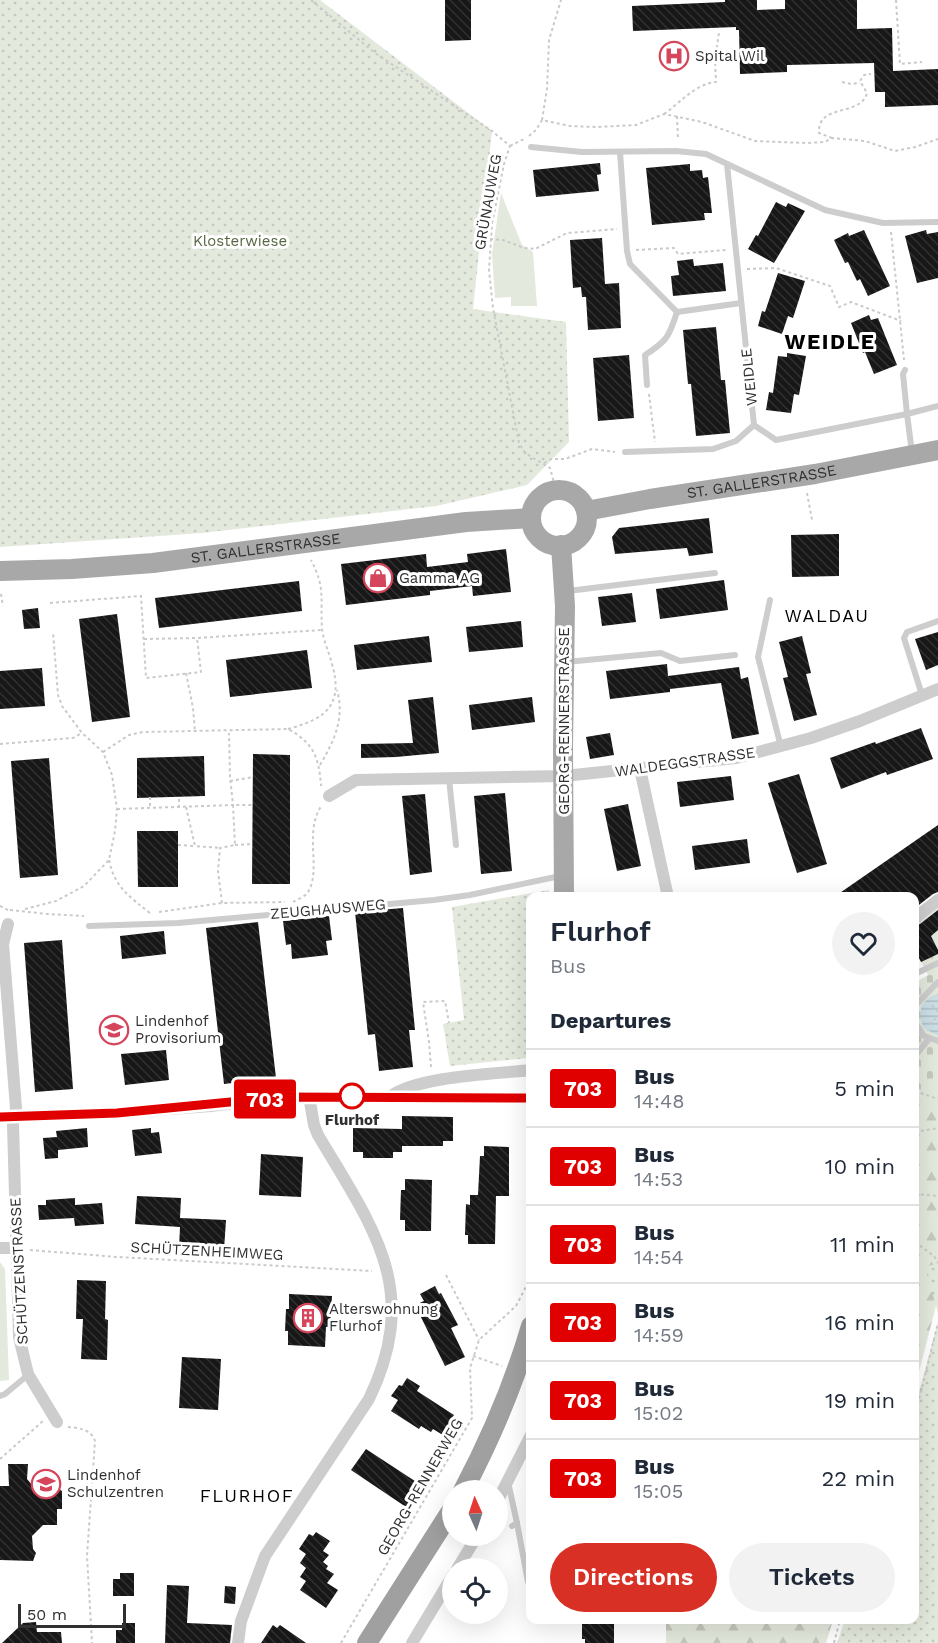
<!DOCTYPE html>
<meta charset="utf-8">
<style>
body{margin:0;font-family:"Work Sans",sans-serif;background:#f2f2f3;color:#1f2937;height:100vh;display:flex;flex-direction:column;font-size:22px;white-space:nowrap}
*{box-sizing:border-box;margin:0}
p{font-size:20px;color:#747a83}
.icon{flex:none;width:33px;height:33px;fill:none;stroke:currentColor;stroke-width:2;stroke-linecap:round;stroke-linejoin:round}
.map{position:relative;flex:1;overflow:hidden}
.sheet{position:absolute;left:526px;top:892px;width:393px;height:732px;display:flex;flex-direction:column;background:#fff;border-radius:12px;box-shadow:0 6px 24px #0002}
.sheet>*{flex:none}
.badge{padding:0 12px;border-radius:4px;font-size:21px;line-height:39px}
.needle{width:39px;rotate:357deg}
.buttons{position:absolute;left:442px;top:1480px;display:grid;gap:12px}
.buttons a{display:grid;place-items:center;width:66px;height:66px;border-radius:50%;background:#fff;box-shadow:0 6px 24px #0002;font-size:30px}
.scale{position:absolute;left:18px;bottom:15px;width:108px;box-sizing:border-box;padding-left:6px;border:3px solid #303030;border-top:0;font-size:16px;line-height:21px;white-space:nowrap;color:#303030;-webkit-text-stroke:4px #fff;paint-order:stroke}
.map>.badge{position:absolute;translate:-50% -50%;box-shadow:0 0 0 3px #fff}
h2{padding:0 24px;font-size:22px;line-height:54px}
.round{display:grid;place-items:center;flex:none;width:63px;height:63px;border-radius:32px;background:#f2f2f3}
.headline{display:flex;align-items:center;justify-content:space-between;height:102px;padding:0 24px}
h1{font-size:28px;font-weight:600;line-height:45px}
.primary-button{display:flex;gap:12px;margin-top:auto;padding:12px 24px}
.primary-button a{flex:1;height:69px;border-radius:36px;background:#d93025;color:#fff;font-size:24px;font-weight:600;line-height:69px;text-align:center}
.primary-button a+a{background:#f2f2f3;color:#1f2937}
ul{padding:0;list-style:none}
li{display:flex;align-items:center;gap:18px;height:78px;padding:0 24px;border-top:2px solid #e0e1e3}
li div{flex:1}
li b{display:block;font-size:22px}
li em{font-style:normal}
li .badge{min-width:66px;font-weight:700;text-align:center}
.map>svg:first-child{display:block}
.green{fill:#e4e9dd}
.forest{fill:url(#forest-firs)}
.cemetery{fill:url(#cemetery-stones)}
.park{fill:url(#park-dots)}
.water{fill:url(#water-rules)}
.building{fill:url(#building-back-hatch)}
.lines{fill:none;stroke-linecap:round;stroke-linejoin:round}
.path{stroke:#cacaca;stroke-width:2;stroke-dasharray:3 3;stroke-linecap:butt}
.service{stroke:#cdcdcd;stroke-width:6}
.minor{stroke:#cdcdcd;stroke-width:12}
.primary{stroke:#a8a8a8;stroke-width:20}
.trunk{stroke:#a0a0a0;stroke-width:20}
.line-casing{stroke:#fff;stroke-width:14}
.line{stroke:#e00000;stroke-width:9}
.stop-dot{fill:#fff;stroke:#e00000;stroke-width:3}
.labels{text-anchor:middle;stroke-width:6;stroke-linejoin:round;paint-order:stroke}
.poi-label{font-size:15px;fill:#303030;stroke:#fff;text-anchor:start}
.street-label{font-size:15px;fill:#303030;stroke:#fff}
.park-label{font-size:15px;fill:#576842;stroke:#fff}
.stop-label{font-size:15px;font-weight:bold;fill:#303030;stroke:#fff}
.quarter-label{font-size:18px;letter-spacing:1.5px;fill:#000;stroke:#fff}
.district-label{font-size:21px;font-weight:bold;letter-spacing:1.5px;fill:#000;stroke:#fff}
</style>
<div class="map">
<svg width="938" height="1643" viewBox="0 0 938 1643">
<defs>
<pattern id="forest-firs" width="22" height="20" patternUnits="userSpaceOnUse" patternTransform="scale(1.5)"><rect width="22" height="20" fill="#e4e9dd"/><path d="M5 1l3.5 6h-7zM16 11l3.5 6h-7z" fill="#c4c8be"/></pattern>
<pattern id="cemetery-stones" width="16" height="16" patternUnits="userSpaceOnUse" patternTransform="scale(1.5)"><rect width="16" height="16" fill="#e4e9dd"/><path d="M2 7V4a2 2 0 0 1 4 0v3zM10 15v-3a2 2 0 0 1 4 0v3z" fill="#c4c8be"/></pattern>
<pattern id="park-dots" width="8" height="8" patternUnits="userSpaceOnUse" patternTransform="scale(1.5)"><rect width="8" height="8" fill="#e4e9dd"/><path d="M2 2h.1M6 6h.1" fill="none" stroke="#c4c8be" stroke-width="1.8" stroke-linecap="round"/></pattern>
<pattern id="water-rules" width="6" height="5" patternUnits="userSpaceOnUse" patternTransform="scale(1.5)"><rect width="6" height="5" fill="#cbdfe7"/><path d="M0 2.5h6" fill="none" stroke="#afc0c6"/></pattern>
<pattern id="building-back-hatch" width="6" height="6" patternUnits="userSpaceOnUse" patternTransform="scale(1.5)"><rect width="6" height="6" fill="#171717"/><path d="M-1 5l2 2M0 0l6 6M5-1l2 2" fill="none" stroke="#303030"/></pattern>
</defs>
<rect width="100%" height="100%" fill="#fff"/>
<!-- green -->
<g class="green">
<polygon points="501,193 522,245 533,252 537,306 511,306 511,297 495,298 492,254"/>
<polygon points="0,1262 5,1269 9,1380 0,1381"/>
</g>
<!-- forest -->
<g class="forest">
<polygon points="915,1085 938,1094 938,1298 915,1387"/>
<polygon points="666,1620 833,1620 826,1643 666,1643"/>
</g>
<!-- cemetery -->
<polygon class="cemetery" points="938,905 938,1095 931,1094 915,1087 915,983 928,975 915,950 915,923"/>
<!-- park -->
<g class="park">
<polygon points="0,0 320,0 492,131 473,309 566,322 569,442 527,485 436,506 202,533 0,547"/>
<polygon points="549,890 549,897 531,897 531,1037 528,1058 450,1066 443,1024 464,1020 452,907"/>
<polygon points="938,1263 938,1313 925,1267"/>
<polygon points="938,1322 938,1643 837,1643 845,1620 915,1620 915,1406"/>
</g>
<!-- water -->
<path class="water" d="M 938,994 L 938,1036 L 924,1028 C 916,1014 921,998 938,994 Z"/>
<!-- building -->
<g class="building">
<polygon points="445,0 471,0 471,40 445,41"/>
<polygon points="725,0 757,0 757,10 785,9 785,0 857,0 857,29 892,28 893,71 938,69 938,105 885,107 885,92 875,92 874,63 787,65 787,72 740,74 739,30 736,30 736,27 633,31 632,6 725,2"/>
<polygon points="600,163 601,174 597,175 599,191 536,197 533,170"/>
<polygon points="690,164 690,171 702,170 703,178 708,177 712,213 704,213 705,220 652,225 646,168"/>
<polygon points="776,202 786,207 788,203 805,211 774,263 748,249 756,235 758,236"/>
<polygon points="864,230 890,286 868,296 860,279 857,281 848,262 845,263 834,240 848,233 849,236"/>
<polygon points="926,230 927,234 938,232 938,278 917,283 905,236"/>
<polygon points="602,238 605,284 619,283 621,328 588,330 586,297 582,297 581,287 573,288 570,240"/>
<polygon points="693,259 694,266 723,263 726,291 673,296 671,276 679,275 677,261"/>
<polygon points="778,273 805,281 793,318 788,316 782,334 758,326 762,311 765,312"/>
<polygon points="869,315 871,320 878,318 897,365 874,374 865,352 863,353 851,323"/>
<polygon points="716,327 721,380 725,380 730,433 696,436 691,384 688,384 683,330"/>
<polygon points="787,353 806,356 799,395 794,394 791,413 766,410 769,392 773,393 778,356 787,357"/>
<polygon points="629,355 634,418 598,421 593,358"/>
<polygon points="709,518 713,553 689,556 687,548 615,554 612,537 619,528"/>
<polygon points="839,534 839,576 792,577 791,535"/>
<polygon points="506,549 511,592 473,596 472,586 430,591 430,595 346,605 341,564 426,554 427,567 468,562 467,554"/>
<polygon points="724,580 728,610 660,619 656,589"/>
<polygon points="299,581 302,611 159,628 155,598"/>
<polygon points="632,593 636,622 602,626 598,597"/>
<polygon points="38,608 40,628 24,629 22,610"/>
<polygon points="117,614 130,717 92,722 79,619"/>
<polygon points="521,621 523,647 469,652 466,627"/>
<polygon points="938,632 938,665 926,670 915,639"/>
<polygon points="429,636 432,662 357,670 354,645"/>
<polygon points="802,636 811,673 806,674 817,715 794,721 783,678 788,677 779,642"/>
<polygon points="307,650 312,688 230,697 226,660"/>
<polygon points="667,664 668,676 739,667 741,679 748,677 759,734 732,739 721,683 670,689 670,692 610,699 606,671"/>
<polygon points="42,668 45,706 0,709 0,671"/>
<polygon points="433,697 439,753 396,757 361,758 361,744 413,743 408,700"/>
<polygon points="532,697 535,722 472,730 469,705"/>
<polygon points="921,728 933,759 887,775 886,772 841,789 830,758 875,742 876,744"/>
<polygon points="610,733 614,755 590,759 586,737"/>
<polygon points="253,754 290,755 290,884 252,884"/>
<polygon points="204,756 205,796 137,798 137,758"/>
<polygon points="49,758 58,875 20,878 11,761"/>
<polygon points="799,774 827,864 797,873 768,783"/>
<polygon points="731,776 734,800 680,807 677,782"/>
<polygon points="505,793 512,871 481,874 474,796"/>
<polygon points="425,794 432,872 410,875 402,796"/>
<polygon points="628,804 641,866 617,871 604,809"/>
<polygon points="938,825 938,892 933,894 915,908 915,897 834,897"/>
<polygon points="137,831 178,831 178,887 138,887"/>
<polygon points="747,839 750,863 695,870 692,846"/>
<polygon points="403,908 415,1030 409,1030 413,1067 379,1071 375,1034 368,1035 355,912"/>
<polygon points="938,910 938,930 931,936 938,950 938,954 921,962 915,950 915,926 920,924"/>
<polygon points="329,916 332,940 326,941 328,955 292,959 291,944 286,945 283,921"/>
<polygon points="258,922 276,1078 224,1084 206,928"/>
<polygon points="164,931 166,954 122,959 120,936"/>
<polygon points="62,940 73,1089 35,1092 24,943"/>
<polygon points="166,1050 169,1080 125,1085 121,1054"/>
<polygon points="402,1116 453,1117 453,1141 443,1141 443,1146 402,1146 402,1152 393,1152 393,1158 363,1158 363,1152 353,1152 353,1128 402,1129"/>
<polygon points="87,1128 88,1147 58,1150 58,1158 45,1159 43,1138 57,1137 56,1131"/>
<polygon points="151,1128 151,1133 159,1132 162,1153 135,1156 132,1130"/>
<polygon points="484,1146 509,1147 509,1196 496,1196 495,1244 468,1244 468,1235 465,1235 466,1204 470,1205 470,1195 478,1195 480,1156 484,1156"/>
<polygon points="261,1154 303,1157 301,1197 259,1195"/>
<polygon points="405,1179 432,1180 431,1231 405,1231 405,1220 400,1220 401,1190 405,1190"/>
<polygon points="137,1196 181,1198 180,1218 226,1220 224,1250 179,1248 180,1227 135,1224"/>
<polygon points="75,1198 75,1205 102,1203 104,1224 75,1226 74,1218 39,1220 38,1205 46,1205 46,1200"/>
<polygon points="77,1280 106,1281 105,1319 108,1320 107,1360 81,1359 83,1319 76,1319"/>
<polygon points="435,1286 439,1294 441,1293 458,1325 451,1328 465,1357 445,1366 415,1305 424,1301 420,1294"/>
<polygon points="289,1294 332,1296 330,1327 326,1327 325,1347 288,1345 288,1331 285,1331 286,1309 289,1309"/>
<polygon points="182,1357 221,1359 218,1410 179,1408"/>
<polygon points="407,1378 420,1386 417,1391 454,1415 449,1423 453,1426 446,1437 433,1429 431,1432 421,1426 419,1429 391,1411 398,1400 391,1396 399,1385 402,1386"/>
<polygon points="366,1449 424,1487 409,1509 351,1470"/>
<polygon points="8,1464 28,1464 27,1479 38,1492 51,1492 56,1487 62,1491 62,1509 57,1509 57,1525 43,1525 32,1536 33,1549 36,1553 33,1561 0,1560 0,1486 9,1486"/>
<polygon points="316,1532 330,1541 323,1551 329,1555 323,1562 328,1566 326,1569 334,1574 327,1583 338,1590 326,1608 300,1590 306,1581 300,1577 306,1568 300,1563 306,1554 299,1549 309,1534 313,1536"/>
<polygon points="120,1573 134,1573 134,1596 113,1596 113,1579 120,1579"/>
<polygon points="167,1585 189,1586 187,1623 232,1625 230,1643 165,1643"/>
<polygon points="225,1586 236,1587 235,1604 224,1603"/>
<polygon points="582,1620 614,1620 614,1643 585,1643 585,1639 582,1639"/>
<polygon points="36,1622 37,1632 61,1632 62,1643 2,1643 23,1623"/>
<polygon points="122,1623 135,1623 135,1643 116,1643 116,1630 122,1630"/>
<polygon points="273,1625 277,1628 280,1625 306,1643 261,1643"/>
</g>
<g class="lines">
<!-- path -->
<g class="path">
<polyline points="311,0 375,53 492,131 510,146 504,164 492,224 489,270 493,308 519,443 525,453 550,468 556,490"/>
<polyline points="896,0 900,64 922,62"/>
<polyline points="842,82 851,84 860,83"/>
<path d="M 664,114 C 680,103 695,84 716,82 L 715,60 L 719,33"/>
<polyline points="677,116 678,140"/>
<polyline points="542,120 547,89 549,40 561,0"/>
<polyline points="529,136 536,130 542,120 570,126 596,127 636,125 664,114 702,122 755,141 806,143 825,142 832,138 865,141 895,151 915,147 938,139"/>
<path d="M 832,138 L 819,133 C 817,103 861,117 867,93 L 860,81 L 864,75 L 871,74"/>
<polyline points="510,146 524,139"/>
<polyline points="891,232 904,360"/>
<polyline points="490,239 503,240 524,248 535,249 567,233 617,229"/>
<polyline points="636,250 674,248 678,254 726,250"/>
<polyline points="747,269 776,268 830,286 839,307 851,302 901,321"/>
<polyline points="649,394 655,442"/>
<polyline points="544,463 551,459 565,459 592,449 615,452"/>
<polyline points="807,493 812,520"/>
<polyline points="1,594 3,606"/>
<polyline points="50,603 141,596 146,678 201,672 197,638 322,630"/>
<polyline points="144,639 197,638"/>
<polyline points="186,673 193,708 195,731"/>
<path d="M 288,729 C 325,719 344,706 332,664 C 329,652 323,640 322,628 C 320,598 326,589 311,560"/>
<polyline points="0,744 73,738 82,733"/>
<path d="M 103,752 L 129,735 L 143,732 L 288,729 C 314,743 319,758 321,786"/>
<path d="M 320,765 C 334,741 345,719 337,690"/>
<polyline points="230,781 253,777"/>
<polyline points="150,797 150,809"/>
<polyline points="186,807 195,846 220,848"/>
<polyline points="179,808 179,797"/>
<polyline points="117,809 233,805 230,777 229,733"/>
<polyline points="178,845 195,846"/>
<polyline points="235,845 253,844"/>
<path d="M 109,860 C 115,888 129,896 151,914"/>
<path d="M 293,902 C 298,899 306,896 308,892 C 322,869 303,832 322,805"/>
<polyline points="222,903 218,871 220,848 235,845 233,805 253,805"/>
<polyline points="0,906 10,911"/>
<polyline points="25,909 56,901 84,886 109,860 115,831 117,809 112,775 103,752 82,733 62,706 58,695 53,632"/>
<polyline points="10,910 48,914 84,916"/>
<polyline points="159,912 222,903 285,902"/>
<polyline points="932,1005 938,1012"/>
<polyline points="929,1024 938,1017"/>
<polyline points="431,1067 429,1042 423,1002 445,1001 449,1023"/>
<polyline points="915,1091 938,1099"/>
<polyline points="915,1132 938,1128"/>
<polyline points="915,1194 938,1196"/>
<polyline points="915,1242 934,1256 938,1263"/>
<polyline points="30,1250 118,1257 372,1271"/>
<polyline points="446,1275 479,1340"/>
<polyline points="473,1356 502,1366"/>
<polyline points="915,1416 938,1323"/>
<path d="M 68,1427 C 79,1428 91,1429 95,1441 L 87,1556 L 92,1643"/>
<polyline points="0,1459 43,1421"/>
<polyline points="341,1643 472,1418 470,1368 479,1340 516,1306 530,1279"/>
<polyline points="834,1643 840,1620"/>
</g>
<!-- service -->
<g class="service">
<polyline points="531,147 582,152 676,151 706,154 825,210 883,223 938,222"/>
<polyline points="620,152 627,251 630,264 677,312 741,303"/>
<polyline points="727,164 754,425 776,440 907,414 912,453"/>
<polyline points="905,370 903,374 907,414 938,406"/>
<path d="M 647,385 L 645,355 C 667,341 669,337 677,312"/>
<polyline points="625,452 713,449 736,441 754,425"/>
<polyline points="568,591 715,573"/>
<polyline points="770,600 758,657 781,747"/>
<polyline points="566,662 661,653 680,661 735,655"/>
<polyline points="922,695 904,638 907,632 938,621"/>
<polyline points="449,779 456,845"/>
<polyline points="89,926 178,923 434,900 470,895 560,876"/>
<polyline points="915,974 938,963"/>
<polyline points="915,1006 938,982"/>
<polyline points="915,1022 924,1036 938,1041"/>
<polyline points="915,1056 929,1039"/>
<polyline points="0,1396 5,1394 28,1375"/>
<polyline points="508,1482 517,1523 512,1526"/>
<polyline points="517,1523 528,1582"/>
</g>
<!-- minor -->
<g class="minor">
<polyline points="640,769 668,897"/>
<polyline points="329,796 356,780 564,776 736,758 811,738 860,721 938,689"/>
<polyline points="915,918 938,900"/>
<polyline points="8,924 3,944 16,1108 13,1124 19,1337 28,1374 57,1422"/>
<path d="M 391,1096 C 419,1076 494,1074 531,1070"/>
<polyline points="0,1117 117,1113 211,1106 283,1097 531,1098"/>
<polyline points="0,1248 16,1248"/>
<polyline points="498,1500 531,1435"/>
<polyline points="457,1569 477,1536"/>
<path d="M 238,1643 L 241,1621 L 265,1556 L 369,1399 C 422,1289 373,1228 318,1135 L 314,1125 L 309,1096"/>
<polyline points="412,1643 453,1575"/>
</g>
<!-- primary -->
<g class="primary">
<circle cx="559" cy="518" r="28"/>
<path id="s1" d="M 586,511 L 650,499 L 815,474 L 938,450"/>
<polyline points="561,545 565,606 563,746 564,897"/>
<path id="s2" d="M 0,571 L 72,569 L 153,563 L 466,522 L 531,518"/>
</g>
<!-- trunk -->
<g class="trunk">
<path d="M 463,1491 C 491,1438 514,1384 531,1326"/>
<polyline points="367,1643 453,1508"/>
</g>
</g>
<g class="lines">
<!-- line casing -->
<g class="line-casing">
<polyline id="line" points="0,1117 117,1113 283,1097 531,1098"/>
</g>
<!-- line -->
<use href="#line" class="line"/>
</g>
<!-- icons -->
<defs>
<g id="hospital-ring" transform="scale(1.5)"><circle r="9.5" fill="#fff" stroke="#d5455b" stroke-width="1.5"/><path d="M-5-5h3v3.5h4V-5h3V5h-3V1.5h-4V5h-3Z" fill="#d5455b"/></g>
<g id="shop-ring" transform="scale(1.5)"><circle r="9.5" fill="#fff" stroke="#d5455b" stroke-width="1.5"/><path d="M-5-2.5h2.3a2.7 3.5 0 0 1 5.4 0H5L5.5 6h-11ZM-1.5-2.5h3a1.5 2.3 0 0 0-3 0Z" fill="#d5455b"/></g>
<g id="school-ring" transform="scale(1.5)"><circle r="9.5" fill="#fff" stroke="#d5455b" stroke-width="1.5"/><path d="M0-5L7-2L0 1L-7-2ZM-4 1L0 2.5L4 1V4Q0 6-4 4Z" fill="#d5455b"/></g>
<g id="building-ring" transform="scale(1.5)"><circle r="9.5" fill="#fff" stroke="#d5455b" stroke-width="1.5"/><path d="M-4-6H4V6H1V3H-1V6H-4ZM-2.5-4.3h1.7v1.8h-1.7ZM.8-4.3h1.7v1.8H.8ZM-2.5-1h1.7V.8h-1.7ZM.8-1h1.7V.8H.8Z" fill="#d5455b"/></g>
</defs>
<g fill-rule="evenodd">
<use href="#hospital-ring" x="674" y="56"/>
<use href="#shop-ring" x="378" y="578"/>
<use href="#school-ring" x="114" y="1030"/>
<use href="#building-ring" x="308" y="1318"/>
<use href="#school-ring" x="46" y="1484"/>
</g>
<!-- markers -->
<circle class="stop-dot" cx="352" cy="1096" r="12"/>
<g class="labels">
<!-- poi labels -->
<g class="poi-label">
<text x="695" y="61">Spital Wil</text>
<text x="399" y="583">Gamma AG</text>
<text x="135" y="1026">Lindenhof<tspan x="135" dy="17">Provisorium</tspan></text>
<text x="329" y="1314">Alterswohnung<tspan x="329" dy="17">Flurhof</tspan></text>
<text x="67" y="1480">Lindenhof<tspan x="67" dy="17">Schulzentren</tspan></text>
</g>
<!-- street labels -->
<g class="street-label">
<text transform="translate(488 202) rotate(-80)" y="5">GRÜNAUWEG</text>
<text transform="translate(749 377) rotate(-96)" y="5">WEIDLE</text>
<text dy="5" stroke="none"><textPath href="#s1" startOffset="178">ST. GALLERSTRASSE</textPath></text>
<text dy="5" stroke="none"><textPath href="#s2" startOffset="267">ST. GALLERSTRASSE</textPath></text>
<text transform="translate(564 721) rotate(-90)" y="5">GEORG-RENNERSTRASSE</text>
<text transform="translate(685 762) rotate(-8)" y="5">WALDEGGSTRASSE</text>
<text transform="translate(328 909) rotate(-5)" y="5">ZEUGHAUSWEG</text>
<text transform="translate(207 1251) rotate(3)" y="5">SCHÜTZENHEIMWEG</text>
<text transform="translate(19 1271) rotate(-93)" y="5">SCHÜTZENSTRASSE</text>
<text transform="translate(420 1487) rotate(-60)" y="5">GEORG-RENNERWEG</text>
</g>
<!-- park labels -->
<g class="park-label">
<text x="240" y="246">Klosterwiese</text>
</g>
<!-- stop labels -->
<g class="stop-label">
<text x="352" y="1125">Flurhof</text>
</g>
<!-- quarter labels -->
<g class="quarter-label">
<text x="827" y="622">WALDAU</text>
<text x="247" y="1502">FLURHOF</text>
</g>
<!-- district labels -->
<g class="district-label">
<text x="830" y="349">WEIDLE</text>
</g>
</g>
</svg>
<div class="buttons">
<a><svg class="needle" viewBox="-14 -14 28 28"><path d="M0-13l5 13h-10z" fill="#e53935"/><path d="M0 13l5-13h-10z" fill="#747a83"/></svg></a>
<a><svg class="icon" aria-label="locate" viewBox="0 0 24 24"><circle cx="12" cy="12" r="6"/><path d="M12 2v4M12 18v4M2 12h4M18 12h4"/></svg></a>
</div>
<div class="scale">50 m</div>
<b class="badge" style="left:265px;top:1099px;background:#e00000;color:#fff">703</b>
<section class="sheet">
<div class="headline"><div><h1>Flurhof</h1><p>Bus</p></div><a class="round"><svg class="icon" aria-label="heart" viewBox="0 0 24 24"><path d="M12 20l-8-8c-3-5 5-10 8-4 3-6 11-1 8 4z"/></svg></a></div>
<h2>Departures</h2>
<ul>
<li><span class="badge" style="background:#e00000;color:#fff">703</span><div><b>Bus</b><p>14:48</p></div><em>5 min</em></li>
<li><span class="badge" style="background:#e00000;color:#fff">703</span><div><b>Bus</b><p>14:53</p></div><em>10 min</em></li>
<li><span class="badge" style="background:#e00000;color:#fff">703</span><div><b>Bus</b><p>14:54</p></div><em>11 min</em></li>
<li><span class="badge" style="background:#e00000;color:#fff">703</span><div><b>Bus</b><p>14:59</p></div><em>16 min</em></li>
<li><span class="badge" style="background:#e00000;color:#fff">703</span><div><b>Bus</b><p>15:02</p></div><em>19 min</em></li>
<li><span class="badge" style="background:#e00000;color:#fff">703</span><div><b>Bus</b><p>15:05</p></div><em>22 min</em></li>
</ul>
<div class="primary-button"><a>Directions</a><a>Tickets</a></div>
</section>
</div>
